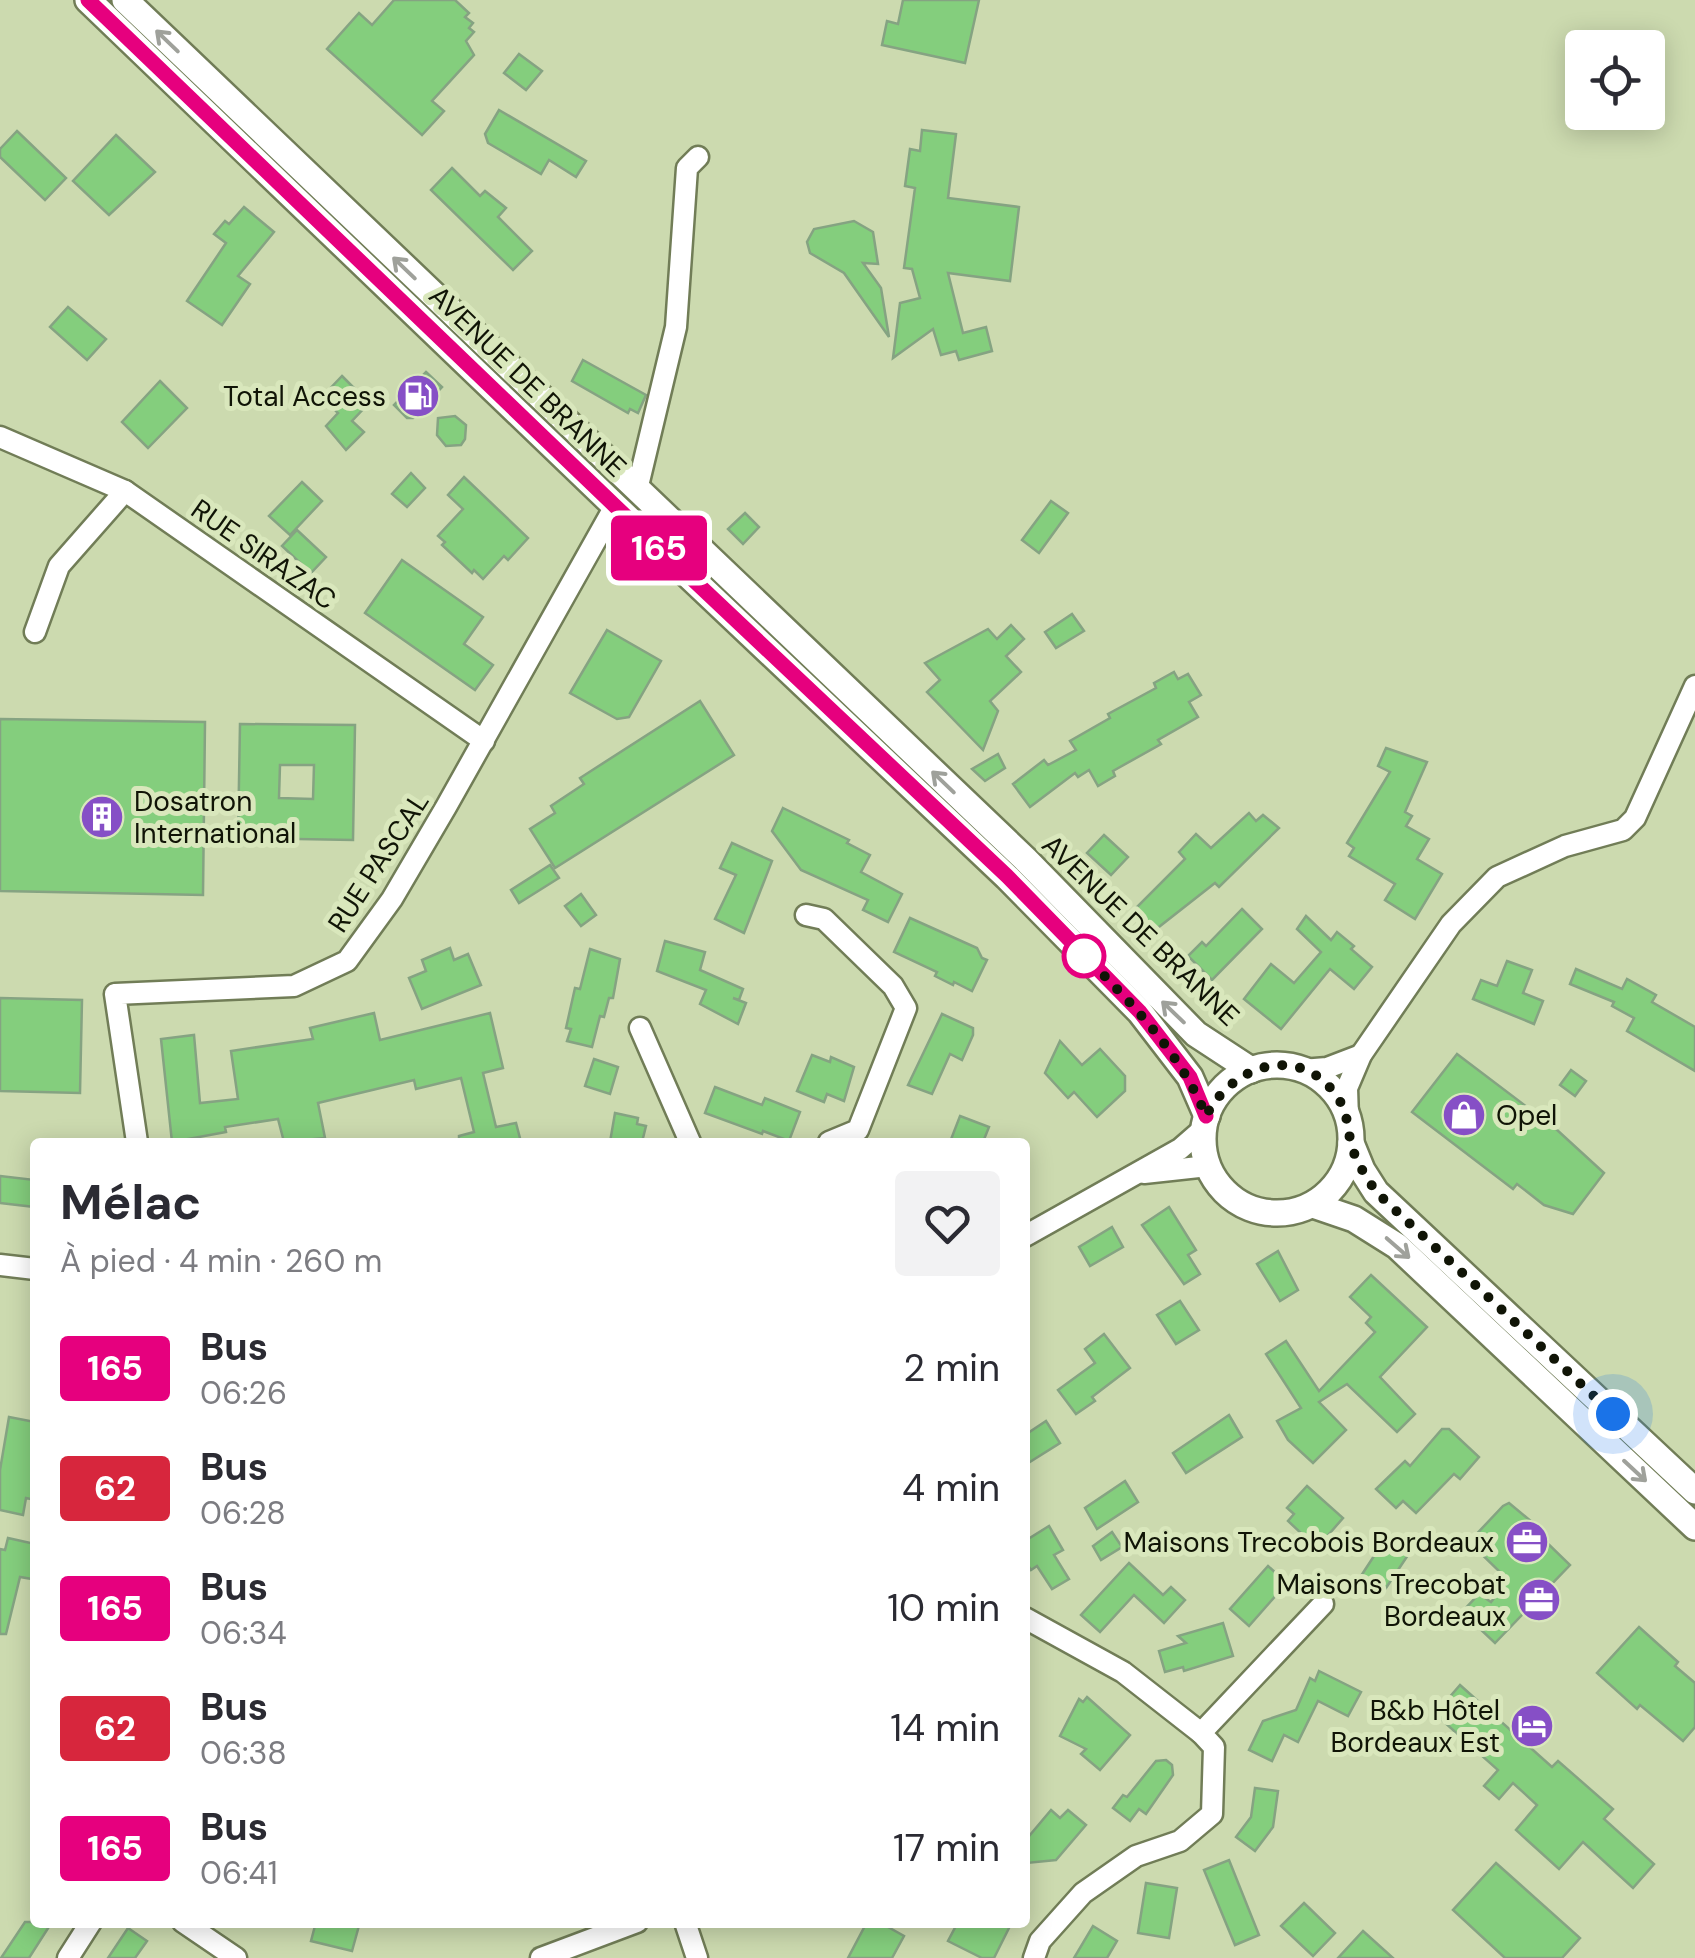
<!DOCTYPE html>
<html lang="fr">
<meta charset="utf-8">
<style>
body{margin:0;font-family:"DM Sans",sans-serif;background:#f2f2f3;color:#2b2b33;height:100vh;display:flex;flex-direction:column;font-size:38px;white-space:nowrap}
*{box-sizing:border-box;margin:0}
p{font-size:32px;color:#7c7c81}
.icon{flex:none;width:55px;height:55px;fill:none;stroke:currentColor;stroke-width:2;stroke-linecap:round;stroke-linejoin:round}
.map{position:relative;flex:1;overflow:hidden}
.side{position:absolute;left:30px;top:1138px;width:1000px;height:790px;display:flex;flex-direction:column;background:#fff;border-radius:10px;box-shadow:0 5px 25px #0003}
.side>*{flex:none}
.badge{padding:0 20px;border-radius:8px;font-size:35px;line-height:65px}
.fabs{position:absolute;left:1565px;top:30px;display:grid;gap:20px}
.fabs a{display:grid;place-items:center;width:100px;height:100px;border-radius:10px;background:#fff;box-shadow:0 5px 25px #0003;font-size:50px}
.you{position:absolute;width:50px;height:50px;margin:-25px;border:8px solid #fff;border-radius:50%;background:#1a73e8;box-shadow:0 0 0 15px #1a73e833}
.map>.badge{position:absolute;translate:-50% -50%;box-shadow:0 0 0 5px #fff}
.round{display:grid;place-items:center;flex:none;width:105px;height:105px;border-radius:10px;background:#f2f2f3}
.head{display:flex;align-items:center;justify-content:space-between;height:170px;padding:0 30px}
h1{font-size:48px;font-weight:700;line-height:75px}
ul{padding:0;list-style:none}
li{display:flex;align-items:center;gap:30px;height:120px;padding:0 30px}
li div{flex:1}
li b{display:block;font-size:38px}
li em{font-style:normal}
li .badge{min-width:110px;font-weight:700;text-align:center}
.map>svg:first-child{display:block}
.building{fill:#84ce7d;stroke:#85a382;stroke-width:2.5;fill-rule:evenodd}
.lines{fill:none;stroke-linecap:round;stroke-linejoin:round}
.minor-casing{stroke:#717d57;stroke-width:25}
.major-casing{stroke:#717d57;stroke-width:30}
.minor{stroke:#fff;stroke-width:20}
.major{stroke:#fff;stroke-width:25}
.oneway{stroke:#9fa19b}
.line-casing{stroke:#fff;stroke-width:22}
.line{stroke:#e6007e;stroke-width:15}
.walk{stroke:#101406;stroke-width:10;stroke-dasharray:0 18}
.stop-dot{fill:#fff;stroke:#e6007e;stroke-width:5}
.labels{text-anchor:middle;stroke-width:10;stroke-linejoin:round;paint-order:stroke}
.street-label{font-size:28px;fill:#101406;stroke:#d9e7bc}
.poi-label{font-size:28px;fill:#101406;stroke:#d9e7bc;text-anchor:end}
</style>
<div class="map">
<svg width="1695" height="1958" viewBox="0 0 1695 1958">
<rect width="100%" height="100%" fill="#ccdaaf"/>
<!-- building -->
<g class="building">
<polygon points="394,0 455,0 469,13 465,17 473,23 469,28 474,32 466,41 474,55 432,101 444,111 422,135 327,49 359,13 372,25"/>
<polygon points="903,0 979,0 965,63 882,45 887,21 898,24"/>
<polygon points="519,54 542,71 526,90 504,73"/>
<polygon points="499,110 586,161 576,177 549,160 541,174 488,143 485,134"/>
<polygon points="922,130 956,134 948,198 1019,207 1010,281 948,273 963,333 986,327 992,351 959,360 956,351 941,355 933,329 893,358 900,303 920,298 912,269 904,268 915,188 905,186 910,149 920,151"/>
<polygon points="17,131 66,178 45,200 0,157 0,149"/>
<polygon points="116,135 155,172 109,215 73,181"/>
<polygon points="452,168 480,196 485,191 506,208 498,217 532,251 513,270 431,190"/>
<polygon points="244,207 274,232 238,276 250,284 222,325 187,301 226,243 214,234 225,221 229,224"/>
<polygon points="854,221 873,232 878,264 863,263 881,288 889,337 844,273 810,253 807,242 814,229"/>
<polygon points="68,307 106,339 87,360 50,327"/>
<polygon points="583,360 646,395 638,413 630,409 628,413 572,381"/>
<polygon points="426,372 442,387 413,418 407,418 394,405"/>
<polygon points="342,376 369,403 352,421 364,432 346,450 326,426 338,413 322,397"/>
<polygon points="160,381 187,408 148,448 122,422"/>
<polygon points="455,416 466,425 465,439 461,445 446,446 437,435 438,418"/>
<polygon points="411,473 425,488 407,507 392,494"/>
<polygon points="464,477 528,538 508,560 504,556 483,579 474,570 472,573 442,545 445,542 438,536 463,509 448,495"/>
<polygon points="302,482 322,501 290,535 269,516"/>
<polygon points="1051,501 1068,513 1039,553 1022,540"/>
<polygon points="745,513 759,527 743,544 728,529"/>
<polygon points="297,530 326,557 311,573 282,546"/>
<polygon points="402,560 483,617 464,644 493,665 475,690 365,613"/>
<polygon points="1072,614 1084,631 1056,648 1045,632"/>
<polygon points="1011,625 1024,639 1006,656 1021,672 990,701 998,711 983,750 927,692 940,680 925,663 988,629 997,639"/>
<polygon points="607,630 661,661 629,717 617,719 570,693"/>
<polygon points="1174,672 1178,679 1188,674 1201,695 1189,702 1198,717 1158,740 1161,744 1113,771 1115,776 1098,786 1089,770 1078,777 1075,773 1030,807 1013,784 1044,760 1048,765 1076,750 1070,741 1110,718 1108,714 1156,688 1154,683"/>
<polygon points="700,701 734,755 555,868 530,829 555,813 551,806 584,784 580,778"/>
<polygon points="0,719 205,722 203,895 0,891"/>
<path d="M 240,724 L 355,725 L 353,840 L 238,838 ZM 280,765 L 314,765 L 313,799 L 279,798 Z"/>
<polygon points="1386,748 1427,762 1405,812 1412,816 1406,826 1429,839 1417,859 1442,874 1415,919 1385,900 1395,884 1349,856 1354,848 1347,843 1390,772 1378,766"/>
<polygon points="998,754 1005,768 985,781 972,769"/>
<polygon points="783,808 849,840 847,843 870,855 861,872 902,894 888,922 863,910 868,900 801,870 772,831"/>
<polygon points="1249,813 1256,821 1263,815 1279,828 1219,887 1215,883 1155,930 1134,910 1185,859 1179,852 1196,834 1211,848"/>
<polygon points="1104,835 1128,857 1111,875 1087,853"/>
<polygon points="732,843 772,861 744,933 715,919 736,875 720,868"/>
<polygon points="550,865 559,878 519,903 511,890"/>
<polygon points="581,894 596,915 581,926 565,906"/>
<polygon points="1242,909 1262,929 1212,980 1188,956 1202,942 1206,946"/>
<polygon points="1306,916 1331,940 1337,932 1354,946 1351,949 1372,967 1354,989 1330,969 1281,1029 1244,999 1271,964 1294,983 1321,952 1297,929"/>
<polygon points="910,918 977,948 982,958 987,960 972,991 954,982 953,985 935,976 937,972 894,952"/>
<polygon points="665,941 705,952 700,970 743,989 739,1000 733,998 746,1003 738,1024 700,1004 706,990 657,971"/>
<polygon points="450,948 454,960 468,954 481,985 422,1009 409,978 426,971 422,960"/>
<polygon points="590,949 620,959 613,998 609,998 604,1017 600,1016 592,1047 567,1041 571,1029 566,1028 575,988 580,989"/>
<polygon points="1507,961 1532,970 1523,993 1543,1001 1534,1024 1473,999 1481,980 1497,986"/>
<polygon points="1576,969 1622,989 1627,979 1656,995 1652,1002 1695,1027 1695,1071 1627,1031 1634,1018 1612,1006 1614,1002 1570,984"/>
<polygon points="0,998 82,1000 80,1093 0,1091"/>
<polygon points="374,1013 380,1040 490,1013 503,1068 483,1073 496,1127 516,1123 521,1142 459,1142 459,1136 474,1132 461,1078 416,1089 414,1080 318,1103 325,1138 284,1142 278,1119 225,1127 226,1132 172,1142 161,1039 194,1035 200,1103 238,1099 231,1051 313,1039 310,1028"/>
<polygon points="942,1014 973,1028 973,1035 962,1060 950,1054 932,1094 908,1085"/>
<polygon points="1060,1041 1082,1065 1100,1049 1125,1076 1125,1091 1097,1117 1074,1092 1068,1098 1045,1073"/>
<polygon points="1457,1054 1556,1129 1604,1173 1573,1214 1544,1205 1517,1184 1513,1189 1412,1112"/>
<polygon points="812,1055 830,1062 831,1057 854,1067 844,1101 827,1094 824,1102 797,1091"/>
<polygon points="594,1059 618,1067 610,1094 585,1086"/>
<polygon points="1571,1070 1586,1081 1575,1096 1560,1085"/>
<polygon points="715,1087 762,1105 765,1098 800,1112 789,1141 763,1131 762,1134 705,1113"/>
<polygon points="615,1113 638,1118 637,1124 646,1126 642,1142 610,1142"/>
<polygon points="960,1116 989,1127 983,1142 950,1142"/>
<polygon points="0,1176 35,1180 35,1207 0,1203"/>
<polygon points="1169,1207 1196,1250 1188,1255 1200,1274 1184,1284 1142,1225"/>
<polygon points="1112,1227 1123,1247 1090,1266 1079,1247"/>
<polygon points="1278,1251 1298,1290 1280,1301 1257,1264"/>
<polygon points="1371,1275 1427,1327 1380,1377 1415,1414 1397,1432 1347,1384 1319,1402 1346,1430 1313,1463 1288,1440 1277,1421 1301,1408 1266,1354 1286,1341 1319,1391 1375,1332 1366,1323 1371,1317 1350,1297"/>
<polygon points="1180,1301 1199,1330 1176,1344 1157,1315"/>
<polygon points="1104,1334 1130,1368 1092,1397 1095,1401 1076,1414 1058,1390 1095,1363 1085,1349"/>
<polygon points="1229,1415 1242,1437 1186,1473 1173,1453"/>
<polygon points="9,1417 35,1422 35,1500 26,1498 23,1515 0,1510 0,1470"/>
<polygon points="1046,1421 1060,1443 1025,1465 1025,1435"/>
<polygon points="1442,1429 1449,1429 1479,1457 1460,1479 1454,1474 1416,1513 1403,1501 1396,1508 1376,1489 1405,1461 1410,1466"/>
<polygon points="1125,1481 1138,1502 1097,1529 1085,1508"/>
<polygon points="1307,1486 1343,1518 1317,1548 1288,1521 1294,1514 1287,1508"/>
<polygon points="1509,1503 1544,1532 1540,1536 1570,1565 1495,1643 1462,1612 1479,1594 1491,1602 1499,1592 1489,1583 1500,1572 1469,1542 1503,1506"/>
<polygon points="1049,1526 1063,1550 1054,1555 1069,1579 1052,1589 1037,1566 1031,1570 1025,1561 1025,1541"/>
<polygon points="1112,1532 1122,1547 1101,1560 1093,1546"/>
<polygon points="1389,1533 1412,1549 1382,1594 1359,1579"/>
<polygon points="8,1538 35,1544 35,1565 32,1579 20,1577 6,1634 0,1634 0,1549 5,1550"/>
<polygon points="1129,1563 1163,1595 1171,1587 1185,1600 1164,1623 1134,1595 1100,1632 1081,1615"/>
<polygon points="1268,1566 1287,1583 1249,1626 1230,1609"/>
<polygon points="1223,1623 1233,1656 1184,1671 1183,1667 1165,1672 1159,1651 1186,1643 1178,1636"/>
<polygon points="1639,1627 1678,1662 1675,1666 1695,1683 1695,1727 1683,1741 1640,1705 1637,1709 1597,1673"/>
<polygon points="1319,1671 1361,1692 1348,1716 1318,1701 1298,1742 1284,1735 1272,1761 1249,1750 1263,1721 1296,1710 1310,1678 1315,1681"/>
<polygon points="1460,1685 1552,1767 1558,1761 1613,1809 1604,1819 1654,1864 1633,1888 1583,1842 1559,1869 1516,1830 1537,1805 1513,1783 1499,1799 1484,1786 1498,1770 1435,1714"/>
<polygon points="1087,1697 1130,1735 1100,1770 1081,1754 1086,1749 1060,1736 1079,1699 1083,1702"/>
<polygon points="1166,1760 1172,1765 1173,1775 1146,1814 1139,1809 1130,1821 1113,1808 1123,1795 1127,1797 1156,1761"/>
<polygon points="1255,1788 1278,1791 1273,1827 1255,1851 1236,1837 1251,1817"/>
<polygon points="1051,1810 1060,1818 1068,1810 1086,1825 1056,1860 1027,1863 1025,1841"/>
<polygon points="1229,1860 1259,1935 1235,1945 1204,1870"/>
<polygon points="1496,1863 1580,1938 1562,1958 1505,1958 1453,1910"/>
<polygon points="1146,1883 1177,1888 1169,1938 1138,1933"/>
<polygon points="1304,1903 1335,1933 1313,1956 1281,1926"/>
<polygon points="25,1922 52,1922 29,1958 1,1958"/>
<polygon points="316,1922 360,1922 352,1951 311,1941"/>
<polygon points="867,1922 879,1922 904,1936 892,1958 848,1958"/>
<polygon points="958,1922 1012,1922 994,1958 982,1958 948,1941"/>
<polygon points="1093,1926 1117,1941 1107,1958 1074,1958"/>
<polygon points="128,1928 147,1941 135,1958 108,1958"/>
<polygon points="1363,1931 1393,1958 1338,1958"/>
</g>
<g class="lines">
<!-- minor casing -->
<g class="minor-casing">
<g id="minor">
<polyline points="0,437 125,491 484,741"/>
<polyline points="637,490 676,327 687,168 698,157"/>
<polyline points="35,632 59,566 125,491"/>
<polyline points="806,915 824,919 893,986 906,1008 858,1130 829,1142"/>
<polyline points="640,1028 690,1142"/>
<polyline points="1302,1070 1327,1068 1361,1055"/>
<polyline points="1348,1119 1347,1088 1361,1055 1451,924 1497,877 1565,846 1623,830 1635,818 1695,686"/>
<polyline points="137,1142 115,994 294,986 347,961 392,899 446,807 615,506"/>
<polyline points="1144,1173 1208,1166"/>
<polyline points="1025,1236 1180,1149 1203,1129"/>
<polyline points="0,1265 35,1269"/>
<polyline points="1025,1618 1123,1672 1201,1733"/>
<polyline points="183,1922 236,1958"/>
<polyline points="685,1922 697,1958"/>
<polyline points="68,1958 91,1922"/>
<polyline points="541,1958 637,1922"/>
<polyline points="1034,1958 1040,1941 1083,1893 1136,1856 1180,1841 1212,1814 1214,1747 1201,1733 1323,1604"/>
</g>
</g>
<!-- major casing -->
<g class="major-casing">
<g id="major">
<polyline points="88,0 615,506 1007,877 1140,1012 1190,1077 1207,1116"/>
<polyline points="125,0 1025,859 1196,1034 1251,1070"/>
<circle cx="1277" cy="1139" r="74"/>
<polyline points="1351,1143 1362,1170 1376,1192 1695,1491"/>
<polyline points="1313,1205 1354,1219 1397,1246 1695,1527"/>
</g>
</g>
<!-- minor -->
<use href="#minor" class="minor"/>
<!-- major -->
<use href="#major" class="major"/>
</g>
<!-- one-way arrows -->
<defs><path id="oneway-shaft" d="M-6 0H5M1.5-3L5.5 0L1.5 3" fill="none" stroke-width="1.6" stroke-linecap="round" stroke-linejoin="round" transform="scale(2.5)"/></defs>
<g class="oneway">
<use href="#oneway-shaft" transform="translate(167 41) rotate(-136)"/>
<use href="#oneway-shaft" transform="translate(404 268) rotate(-136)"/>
<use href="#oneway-shaft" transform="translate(943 782) rotate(-136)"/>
<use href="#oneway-shaft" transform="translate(1173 1012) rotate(-136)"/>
<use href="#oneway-shaft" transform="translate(1398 1248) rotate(41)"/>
<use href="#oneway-shaft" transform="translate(1635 1471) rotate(43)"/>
</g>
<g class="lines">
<!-- line casing -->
<g class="line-casing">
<polyline id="line" points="88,0 615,506 1007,876 1140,1012 1190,1077 1206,1116"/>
</g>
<!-- line -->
<use href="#line" class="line"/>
<!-- walk -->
<path class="walk" d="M 1084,956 L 1082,953 C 1131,1003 1179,1050 1206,1116 C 1233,1064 1301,1042 1338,1098 C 1348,1113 1347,1127 1351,1143 C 1355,1161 1366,1176 1376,1192 L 1613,1414"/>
</g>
<!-- icons -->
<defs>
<g id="fuel-disc" transform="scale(2.25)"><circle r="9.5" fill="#864fc6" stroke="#d9e7bc"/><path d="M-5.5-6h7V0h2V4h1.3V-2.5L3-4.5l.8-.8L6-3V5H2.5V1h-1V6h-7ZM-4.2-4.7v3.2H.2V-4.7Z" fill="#fff"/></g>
<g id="building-disc" transform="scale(2.25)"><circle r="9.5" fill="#864fc6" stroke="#d9e7bc"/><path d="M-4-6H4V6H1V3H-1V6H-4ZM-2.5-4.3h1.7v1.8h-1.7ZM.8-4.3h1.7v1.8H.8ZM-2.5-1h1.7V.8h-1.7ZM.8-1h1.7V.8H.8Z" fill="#fff"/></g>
<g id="shop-disc" transform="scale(2.25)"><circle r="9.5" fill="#864fc6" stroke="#d9e7bc"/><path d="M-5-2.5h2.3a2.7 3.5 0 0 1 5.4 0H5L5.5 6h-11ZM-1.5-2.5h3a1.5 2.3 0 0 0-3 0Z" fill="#fff"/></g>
<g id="office-disc" transform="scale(2.25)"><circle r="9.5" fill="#864fc6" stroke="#d9e7bc"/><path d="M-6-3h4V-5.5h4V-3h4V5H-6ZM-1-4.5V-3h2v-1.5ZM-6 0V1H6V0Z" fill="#fff"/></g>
<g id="hotel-disc" transform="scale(2.25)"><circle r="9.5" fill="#864fc6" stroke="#d9e7bc"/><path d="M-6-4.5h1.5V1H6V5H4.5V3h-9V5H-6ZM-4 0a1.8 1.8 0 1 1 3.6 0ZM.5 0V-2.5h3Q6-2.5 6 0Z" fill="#fff"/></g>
</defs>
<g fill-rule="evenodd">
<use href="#fuel-disc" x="418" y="396"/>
<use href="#building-disc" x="102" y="817"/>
<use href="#shop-disc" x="1464" y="1115"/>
<use href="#office-disc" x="1527" y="1542"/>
<use href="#office-disc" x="1539" y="1600"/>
<use href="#hotel-disc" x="1532" y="1726"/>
</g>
<!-- markers -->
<circle class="stop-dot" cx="1084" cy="956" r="20"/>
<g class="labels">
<!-- street labels -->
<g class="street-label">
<text transform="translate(528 381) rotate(44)" y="10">AVENUE DE BRANNE</text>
<text transform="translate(264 554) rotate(35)" y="10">RUE SIRAZAC</text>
<text transform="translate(378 862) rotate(-57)" y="10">RUE PASCAL</text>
<text transform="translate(1141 930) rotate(44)" y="10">AVENUE DE BRANNE</text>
</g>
<!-- poi labels -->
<g class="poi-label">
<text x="386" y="406">Total Access</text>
<text x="134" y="811" text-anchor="start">Dosatron<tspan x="134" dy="32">International</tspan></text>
<text x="1496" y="1125" text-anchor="start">Opel</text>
<text x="1494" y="1552">Maisons Trecobois Bordeaux</text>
<text x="1506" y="1594">Maisons Trecobat<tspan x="1506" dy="32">Bordeaux</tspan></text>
<text x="1500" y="1720">B&amp;b Hôtel<tspan x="1500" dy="32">Bordeaux Est</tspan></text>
</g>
</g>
</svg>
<div class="fabs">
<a><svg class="icon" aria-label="locate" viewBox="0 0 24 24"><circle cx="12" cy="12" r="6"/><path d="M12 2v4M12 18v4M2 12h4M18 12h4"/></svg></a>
</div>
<div class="you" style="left:1613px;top:1414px"></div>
<b class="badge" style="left:659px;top:548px;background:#e6007e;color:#fff">165</b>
<section class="side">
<div class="head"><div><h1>Mélac</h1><p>À pied · 4 min · 260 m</p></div><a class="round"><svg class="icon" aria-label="heart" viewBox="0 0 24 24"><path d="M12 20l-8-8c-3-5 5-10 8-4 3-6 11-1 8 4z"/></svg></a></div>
<ul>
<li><span class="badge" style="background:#e6007e;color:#fff">165</span><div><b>Bus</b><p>06:26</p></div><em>2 min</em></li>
<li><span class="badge" style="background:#d7263d;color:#fff">62</span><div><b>Bus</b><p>06:28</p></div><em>4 min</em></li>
<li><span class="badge" style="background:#e6007e;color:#fff">165</span><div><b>Bus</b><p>06:34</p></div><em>10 min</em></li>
<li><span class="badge" style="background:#d7263d;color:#fff">62</span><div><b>Bus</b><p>06:38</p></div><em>14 min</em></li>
<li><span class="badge" style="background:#e6007e;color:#fff">165</span><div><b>Bus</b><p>06:41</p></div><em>17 min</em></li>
</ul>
</section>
</div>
